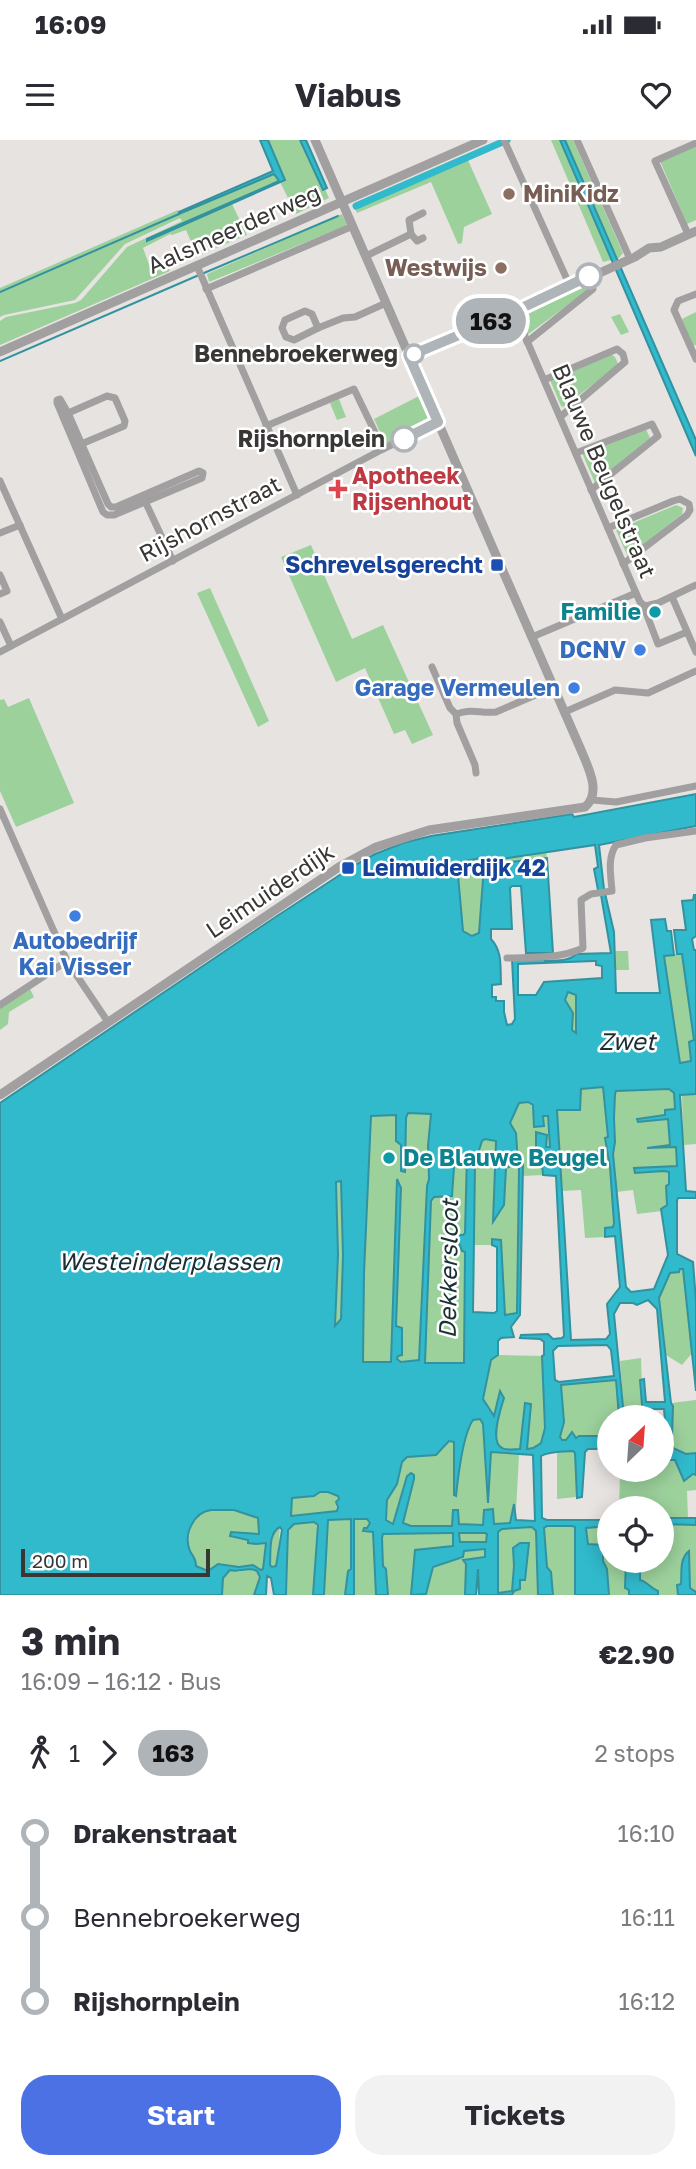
<!DOCTYPE html>
<meta charset="utf-8">
<style>
body{margin:0;font-family:"Golos Text",sans-serif;background:#f2f2f3;color:#2b2b33;height:100vh;display:flex;flex-direction:column;font-size:26px;white-space:nowrap}
*{box-sizing:border-box;margin:0}
p{font-size:23px;color:#7c7c81}
.icon{flex:none;width:38px;height:38px;fill:none;stroke:currentColor;stroke-width:2;stroke-linecap:round;stroke-linejoin:round}
.map{position:relative;height:1455px;overflow:hidden}
.sheet{display:flex;flex-direction:column;background:#fff;flex:1}
.sheet>*{flex:none}
.badge{padding:0 14px;border-radius:23px;font-size:24px;line-height:46px}
.needle{width:46px;rotate:25deg}
.tools{position:absolute;left:597px;top:1265px;display:grid;gap:14px}
.tools a{display:grid;place-items:center;width:77px;height:77px;border-radius:50%;background:#fff;box-shadow:0 4px 18px #0003;font-size:35px}
.scale{position:absolute;left:21px;bottom:18px;width:189px;box-sizing:border-box;padding-left:7px;border:4px solid #393736;border-top:0;font-size:19px;line-height:24px;white-space:nowrap;color:#393736;-webkit-text-stroke:5px #fff;paint-order:stroke}
.map>.badge{position:absolute;translate:-50% -50%;box-shadow:0 0 0 4px #fff}
.legs{display:flex;align-items:center;gap:10px;height:77px;padding:0 21px;font-size:23px}
.legs p{margin-inline-start:auto}
.summary{display:flex;align-items:center;justify-content:space-between;height:119px;padding:0 21px}
h1{font-size:38px;font-weight:700;line-height:52px}
.primary-button{display:flex;gap:14px;margin-top:auto;padding:14px 21px}
.primary-button a{flex:1;height:80px;border-radius:28px;background:#4c71e5;color:#fff;font-size:28px;font-weight:700;line-height:80px;text-align:center}
.primary-button a+a{background:#f2f2f3;color:#2b2b33}
ul{padding:0 21px;list-style:none}
li{display:flex;align-items:center;gap:24px;height:84px;font-size:26px}
li i{display:grid;place-items:center;width:10px;height:100%;margin:0 9px;background:currentColor}
li i::after{content:'';width:18px;height:18px;margin:-9px;border:5px solid;border-radius:50%;background:#fff}
li p{margin-inline-start:auto}
li:first-child i{background:linear-gradient(#0000 50%,currentColor 0)}
li:last-child i{background:linear-gradient(currentColor 50%,#0000 0)}
.status{display:flex;justify-content:space-between;align-items:center;height:49px;padding:0 35px;background:#fff;direction:ltr}
.status svg{height:19px;fill:currentColor}
header{display:flex;justify-content:space-between;align-items:center;height:91px;padding:0 21px;background:#fff;font-size:32px;font-weight:700}
.map>svg:first-child{display:block}
.green{fill:#9cd19c}
.water{fill:#31b9cc;stroke:#33929f;stroke-width:2;fill-rule:evenodd}
.lines{fill:none;stroke-linecap:round;stroke-linejoin:round}
.stream{stroke:#33929f;stroke-width:2}
.canal{stroke:#31b9cc;stroke-width:7}
.minor{stroke:#a19f9f;stroke-width:7}
.tertiary{stroke:#a19f9f;stroke-width:9}
.line-1-casing{stroke:#fff;stroke-width:16}
.line-1{stroke:#afb4b9;stroke-width:10}
.education-dot{fill:#8d6e63;stroke:#fff;stroke-width:2.5}
.stop-1-dot{fill:#fff;stroke:#afb4b9;stroke-width:3.5}
.health-dot{fill:#e0444e;stroke:#fff;stroke-width:2.5}
.transit-dot{fill:#1a4fb4;stroke:#fff;stroke-width:2.5}
.culture-dot{fill:#0f9aa8;stroke:#fff;stroke-width:2.5}
.shop-dot{fill:#3f7fe0;stroke:#fff;stroke-width:2.5}
.labels{text-anchor:middle;stroke-width:5;stroke-linejoin:round;paint-order:stroke}
.education-label{font-size:23px;font-weight:bold;fill:#785e54;stroke:#fff;text-anchor:start}
.street-label{font-size:23px;fill:#393736;stroke:#fff}
.stop-label{font-size:23px;font-weight:bold;fill:#393736;stroke:#fff;text-anchor:end}
.health-label{font-size:23px;font-weight:bold;fill:#be3a42;stroke:#fff;text-anchor:start}
.transit-label{font-size:23px;font-weight:bold;fill:#164399;stroke:#fff;text-anchor:end}
.culture-label{font-size:23px;font-weight:bold;fill:#0d838f;stroke:#fff;text-anchor:end}
.shop-label{font-size:23px;font-weight:bold;fill:#366cbe;stroke:#fff;text-anchor:end}
.water-label{font-size:24px;font-style:italic;fill:#1a3034;stroke:#fff}
</style>
<div class="status"><b>16:09</b><svg viewBox="0 0 49 12"><path d="M0 12V9h3v3zM5 12V6h3v6zM10 12V3h3v9zM15 12V0h3v12zM26 1h20v11H26zM47 4h2v5h-2z"/></svg></div>
<header><svg class="icon" aria-label="menu" viewBox="0 0 24 24"><path d="M4 6h16M4 12h16M4 18h16"/></svg>Viabus<svg class="icon" aria-label="heart" viewBox="0 0 24 24"><path d="M12 20l-8-8c-3-5 5-10 8-4 3-6 11-1 8 4z"/></svg></header>
<div class="map">
<svg width="696" height="1455" viewBox="0 0 696 1455">
<rect width="100%" height="100%" fill="#e7e3e1"/>
<!-- green -->
<g class="green">
<polygon points="268,0 300,0 323,50 325,49 329,58 296,74 280,42 285,39"/>
<polygon points="551,0 573,0 623,113 619,118 603,122"/>
<polygon points="696,4 696,80 687,84 660,21"/>
<polygon points="467,18 492,74 464,87 462,103 458,104 431,42 357,73 354,67"/>
<polygon points="275,34 279,41 147,99 232,64 247,95 197,116 186,90 172,95 170,94 143,108 150,127 164,122 170,131 0,205 0,181 6,177 75,163 81,160 127,107 182,81 180,78 125,104 75,160 4,175 0,177 0,148 178,70 180,74"/>
<polygon points="342,74 347,84 345,86 209,142 207,134"/>
<polygon points="585,144 588,150 527,195 519,175 521,171"/>
<polygon points="696,172 696,205 693,206 682,179"/>
<polygon points="620,174 629,192 621,195 611,177"/>
<polygon points="611,214 615,217 618,224 616,227 563,267 561,266 550,240"/>
<polygon points="421,255 431,281 387,304 385,303 374,279"/>
<polygon points="339,259 346,277 337,280 330,263"/>
<polygon points="646,289 650,298 595,343 582,313"/>
<polygon points="676,365 683,368 682,374 628,417 616,390"/>
<polygon points="311,405 352,499 383,485 433,595 412,604 405,590 394,594 365,528 336,542 281,417"/>
<polygon points="210,448 269,581 258,587 197,453"/>
<polygon points="29,558 74,663 16,687 0,651 0,560 4,559 8,567"/>
<polygon points="546,712 547,718 487,724 482,740 479,793 472,796 463,792 458,735 459,722 481,718 495,720"/>
<polygon points="615,811 628,811 629,830 616,830"/>
<polygon points="682,813 694,901 691,921 679,923 664,816"/>
<polygon points="30,849 34,857 9,872 8,884 0,890 0,868"/>
<path d="M 568,852 L 576,854 L 577,873 L 575,876 L 577,896 L 573,908 L 569,901 C 574,885 574,874 565,859 Z"/>
<polygon points="603,947 608,998 605,998 610,1027 614,1083 613,1087 605,1088 605,1097 585,1098 581,1050 562,1051 557,970 580,970 580,948"/>
<path d="M 669,949 L 674,953 L 675,969 L 666,975 L 637,980 L 638,982 L 669,978 L 670,1005 L 647,1008 L 676,1007 L 677,1026 L 634,1028 L 635,1033 L 664,1031 L 669,1032 L 669,1044 L 666,1046 L 667,1065 L 662,1069 L 662,1071 L 637,1074 L 633,1050 L 616,1052 C 613,1019 613,987 615,954 L 616,951 Z"/>
<polygon points="682,953 696,953 696,1004 683,1005"/>
<polygon points="528,962 543,976 548,976 550,1008 546,1007 536,1021 542,1023 543,1035 523,1036 523,1026 519,1027 517,1174 504,1175 501,1100 492,1099 492,1105 474,1105 475,1023 482,1001 485,999 496,1001 493,1082 502,1070 506,1028 518,1023 510,983 519,963"/>
<polygon points="408,973 431,974 428,1006 429,1039 427,1046 419,1221 401,1222 397,1219 397,1216 402,1215 402,1188 396,1187 401,1048 398,1041 391,1222 362,1222 364,1133 371,976 396,975 396,1001 401,1005 401,1031 406,978"/>
<polygon points="455,1012 467,1014 465,1093 463,1095 451,1095 451,1102 459,1103 465,1112 464,1223 425,1223 431,1061 434,1057 449,1057"/>
<polygon points="336,1041 342,1041 343,1115 341,1179 335,1186 338,1115"/>
<polygon points="683,1128 693,1212 682,1225 666,1215 659,1158 671,1133"/>
<path d="M 498,1215 L 542,1216 L 545,1288 L 541,1303 L 533,1308 L 527,1309 L 526,1307 L 529,1295 L 525,1264 L 520,1309 C 514,1309 507,1311 502,1308 C 489,1302 501,1268 504,1258 L 494,1277 L 483,1260 L 491,1220 Z"/>
<polygon points="641,1218 643,1277 624,1277 620,1221"/>
<polygon points="617,1240 619,1277 609,1278 609,1296 579,1296 576,1298 570,1295 566,1300 562,1300 560,1298 564,1282 561,1245"/>
<polygon points="696,1260 696,1313 686,1314 673,1308 673,1266 671,1263"/>
<path d="M 481,1279 L 483,1284 L 488,1354 L 491,1312 L 519,1315 L 516,1371 L 514,1366 L 510,1383 L 493,1384 L 493,1370 L 483,1385 L 458,1384 L 454,1370 L 452,1386 L 411,1386 L 403,1383 L 414,1339 L 407,1336 L 394,1384 L 386,1380 L 387,1360 L 397,1344 L 402,1322 L 407,1317 L 436,1315 L 449,1301 L 454,1302 L 454,1355 L 456,1356 C 459,1334 461,1297 473,1280 Z"/>
<polygon points="573,1311 576,1317 576,1357 557,1359 557,1313"/>
<polygon points="662,1320 675,1320 688,1337 696,1335 696,1350 687,1351 688,1378 662,1378 662,1368 619,1368 620,1335 641,1332 642,1330 662,1330"/>
<polygon points="320,1352 334,1353 339,1357 336,1362 337,1371 291,1376 292,1358 314,1356"/>
<path d="M 234,1370 L 258,1378 L 259,1394 L 231,1392 L 231,1397 L 248,1400 L 248,1403 L 267,1404 L 263,1429 L 261,1430 C 252,1423 248,1427 239,1427 C 233,1427 226,1425 221,1424 L 209,1431 L 196,1426 C 196,1419 192,1417 190,1410 C 188,1403 189,1395 191,1388 C 198,1367 216,1369 234,1370 Z"/>
<polygon points="328,1379 351,1379 351,1429 348,1431 345,1455 324,1455"/>
<polygon points="354,1379 367,1379 370,1381 370,1385 364,1391 373,1392 376,1455 354,1455"/>
<polygon points="316,1382 318,1395 313,1455 287,1455 288,1390 294,1384"/>
<path d="M 662,1384 L 696,1385 L 696,1452 L 690,1448 L 689,1412 C 679,1419 682,1433 681,1445 L 677,1446 L 678,1455 L 658,1455 L 657,1451 C 650,1448 648,1441 640,1440 L 640,1421 L 662,1421 Z"/>
<polygon points="547,1386 575,1387 575,1455 553,1455 551,1432 547,1427 544,1388"/>
<polygon points="609,1386 609,1421 626,1421 625,1448 629,1450 629,1455 609,1455 607,1429 603,1421 603,1405 587,1404 585,1387"/>
<path d="M 280,1387 L 277,1425 L 271,1427 C 268,1415 271,1400 275,1390 Z"/>
<polygon points="532,1387 536,1391 538,1455 512,1455 520,1440 529,1404 513,1408 514,1426 512,1452 498,1453 498,1392 502,1389"/>
<polygon points="453,1393 453,1406 415,1410 411,1455 388,1455 386,1429 383,1426 382,1398 383,1394"/>
<polygon points="459,1393 485,1393 487,1394 486,1402 460,1402"/>
<polygon points="486,1409 486,1417 462,1420 466,1424 465,1455 425,1455 433,1428 460,1418 462,1420 464,1411"/>
<polygon points="249,1429 257,1431 260,1437 254,1455 222,1455 223,1438 230,1430 239,1432"/>
</g>
<!-- water -->
<g class="water">
<polygon points="260,0 268,0 285,40 147,101 147,99 279,41 274,34 179,74 179,72 273,31"/>
<polygon points="300,0 306,0 327,48 323,50"/>
<polygon points="560,0 565,0 696,300 696,316"/>
<path d="M 696,654 L 696,686 L 599,705 L 604,749 L 614,792 L 616,853 L 660,853 L 651,780 L 665,779 L 667,791 L 671,791 L 674,815 L 664,816 L 680,923 L 691,921 L 689,902 L 694,900 L 682,814 L 677,814 L 674,790 L 686,790 L 682,761 L 693,760 L 694,755 L 696,755 L 696,796 L 692,799 L 694,810 L 696,810 L 696,954 L 680,955 L 686,1051 L 696,1052 L 696,1058 L 678,1058 L 677,1061 L 677,1114 L 693,1122 L 696,1161 L 696,1251 L 683,1129 L 680,1129 L 679,1132 L 670,1133 L 659,1158 L 671,1263 L 673,1266 L 672,1297 L 673,1308 L 686,1314 L 696,1313 L 696,1335 L 693,1334 L 684,1341 L 675,1320 L 662,1320 L 662,1290 L 666,1296 L 664,1269 L 651,1269 L 655,1277 L 643,1277 L 640,1240 L 644,1239 L 646,1262 L 665,1262 L 657,1169 L 648,1160 L 637,1165 L 633,1163 L 620,1163 L 614,1174 L 624,1277 L 619,1277 L 616,1240 L 561,1245 L 564,1282 L 560,1297 L 562,1300 L 566,1300 L 572,1292 L 576,1298 L 579,1296 L 609,1296 L 609,1309 L 588,1309 L 585,1312 L 582,1357 L 577,1358 L 575,1313 L 573,1311 C 563,1312 549,1311 541,1316 L 542,1378 L 547,1380 L 609,1380 L 609,1386 L 586,1388 L 588,1404 L 603,1405 L 603,1421 L 607,1429 L 609,1455 L 575,1455 L 575,1387 L 572,1386 L 547,1386 L 544,1388 L 547,1427 L 551,1432 L 553,1455 L 538,1455 L 536,1391 L 532,1387 L 502,1389 L 498,1392 L 498,1453 L 512,1451 L 514,1426 L 513,1408 L 520,1403 L 529,1403 L 525,1440 L 520,1440 L 520,1449 L 514,1451 L 512,1455 L 479,1455 L 478,1429 L 476,1455 L 465,1455 L 466,1424 L 463,1420 L 485,1417 L 485,1409 L 464,1411 L 463,1417 L 433,1427 L 426,1454 L 411,1455 L 415,1410 L 453,1406 L 453,1393 L 451,1393 L 383,1394 L 382,1398 L 383,1426 L 386,1429 L 388,1455 L 376,1455 L 373,1392 L 363,1391 L 364,1388 L 367,1388 L 370,1383 L 367,1379 L 354,1379 L 354,1455 L 345,1455 L 348,1431 L 351,1429 L 351,1379 L 328,1380 L 324,1455 L 313,1455 L 318,1385 L 314,1382 L 294,1384 L 288,1390 L 286,1455 L 274,1455 L 271,1438 L 267,1436 L 266,1455 L 254,1455 L 260,1437 L 257,1431 C 248,1426 239,1433 230,1430 L 223,1438 L 222,1455 L 0,1455 L 0,963 L 274,778 L 355,725 L 375,714 L 403,703 L 431,696 L 572,674 L 574,677 ZM 595,705 L 598,727 L 594,729 L 598,750 L 601,755 L 611,813 L 576,814 C 569,822 555,820 545,821 L 545,818 L 512,819 L 515,879 L 512,884 L 507,885 L 504,872 L 504,861 L 496,861 L 496,857 L 492,857 L 492,845 L 501,844 C 500,827 503,812 491,799 L 491,789 L 512,789 L 510,748 L 512,746 L 521,746 L 526,813 L 553,813 L 547,718 L 484,725 L 479,793 L 472,796 L 463,791 L 458,735 L 459,722 L 481,718 L 495,720 ZM 594,821 L 596,821 L 596,825 L 602,826 L 602,838 L 544,842 L 536,855 L 518,855 L 518,824 ZM 568,852 L 576,855 L 576,893 L 572,890 L 573,873 L 565,860 ZM 603,947 L 608,997 L 605,998 L 610,1027 L 614,1083 L 613,1087 L 605,1088 L 605,1097 L 615,1096 L 620,1147 L 607,1164 L 610,1194 L 606,1199 L 571,1200 L 557,970 L 580,970 L 581,949 ZM 669,949 L 674,953 L 675,969 L 665,970 L 665,975 L 637,979 L 638,982 L 668,979 L 670,1005 L 647,1008 L 676,1007 L 677,1026 L 634,1028 L 635,1033 L 664,1031 L 669,1032 L 669,1044 L 666,1046 L 667,1065 L 661,1069 L 668,1115 L 654,1149 L 631,1152 L 626,1147 L 613,1014 L 615,1002 L 614,978 L 615,954 L 616,951 ZM 528,962 L 533,965 L 534,987 L 544,986 L 543,976 L 548,976 L 550,1007 L 546,1007 L 547,995 L 536,992 L 536,1021 L 542,1023 L 543,1035 L 556,1036 L 564,1196 L 562,1198 L 553,1199 L 548,1194 L 521,1195 L 520,1198 L 540,1199 L 544,1202 L 544,1215 L 542,1216 L 545,1288 L 541,1303 L 533,1308 L 527,1309 L 531,1264 L 525,1263 L 520,1309 C 514,1309 507,1311 502,1308 C 489,1302 501,1268 504,1258 L 500,1251 L 494,1276 L 483,1259 L 491,1220 L 498,1215 L 498,1201 L 501,1198 L 514,1197 L 511,1187 L 520,1175 L 523,1025 L 519,1027 L 517,1173 L 505,1175 L 501,1100 L 492,1099 L 492,1105 L 497,1107 L 497,1171 L 494,1173 L 473,1172 L 475,1023 L 482,1001 L 485,999 L 496,1001 L 493,1082 L 504,1065 L 506,1028 L 518,1023 L 516,993 L 510,983 L 519,963 ZM 408,973 L 431,974 L 428,1006 L 429,1039 L 427,1046 L 419,1220 L 401,1222 L 397,1219 L 398,1216 L 402,1215 L 402,1188 L 396,1186 L 401,1048 L 397,1039 L 391,1222 L 363,1222 L 364,1133 L 371,976 L 396,975 L 396,1001 L 401,1005 L 401,1031 L 405,1032 L 406,978 ZM 455,1013 L 467,1014 L 465,1093 L 463,1095 L 451,1095 L 451,1102 L 459,1103 L 462,1111 L 465,1112 L 464,1223 L 425,1223 L 431,1061 L 434,1057 L 452,1056 ZM 341,1041 L 343,1115 L 341,1179 L 335,1186 L 338,1115 L 336,1042 ZM 607,1205 L 611,1210 L 614,1236 L 559,1242 L 555,1240 L 553,1211 L 558,1206 ZM 480,1279 L 483,1284 L 488,1363 L 491,1312 L 533,1315 L 535,1381 L 516,1380 L 514,1364 L 510,1383 L 494,1384 L 493,1369 L 484,1370 L 483,1385 L 459,1384 L 458,1370 L 453,1370 L 452,1386 L 411,1386 L 403,1383 L 414,1339 L 414,1335 L 411,1333 L 407,1336 L 393,1384 L 386,1380 L 387,1360 L 397,1344 L 402,1322 L 407,1317 L 436,1315 L 449,1301 L 454,1302 L 454,1355 L 456,1356 C 458,1337 463,1294 473,1280 ZM 320,1352 L 328,1352 L 338,1356 L 339,1359 L 336,1362 L 338,1367 L 337,1371 L 291,1376 L 292,1358 L 314,1356 ZM 211,1370 L 234,1370 L 258,1378 L 259,1394 L 231,1392 L 230,1396 L 248,1400 L 248,1403 L 256,1404 L 266,1403 L 263,1429 L 261,1430 L 253,1425 L 239,1427 L 218,1424 L 208,1431 L 196,1426 C 196,1418 193,1417 190,1411 C 183,1394 194,1372 211,1370 ZM 280,1387 L 282,1390 L 276,1426 L 272,1427 L 270,1425 C 271,1412 268,1393 280,1387 ZM 459,1393 L 485,1393 L 487,1394 L 486,1402 L 460,1402 Z"/>
<polygon points="662,1378 696,1378 696,1385 662,1384"/>
<path d="M 689,1411 L 690,1448 L 696,1452 L 696,1455 L 678,1455 L 677,1445 L 681,1444 C 682,1433 679,1419 689,1411 Z"/>
<path d="M 626,1421 L 640,1421 L 640,1440 C 648,1442 650,1448 658,1451 L 658,1455 L 629,1455 L 629,1450 L 625,1448 Z"/>
</g>
<g class="lines">
<!-- stream -->
<g class="stream">
<polyline points="204,133 338,76"/>
<polyline points="0,152 179,74"/>
<polyline points="0,221 199,135"/>
</g>
<!-- canal -->
<polyline class="canal" points="356,66 507,0"/>
<!-- minor -->
<g class="minor">
<polyline points="504,0 570,146"/>
<polyline points="577,0 630,119"/>
<polyline points="411,94 417,101 423,98"/>
<polyline points="688,94 655,21 696,3"/>
<polyline points="366,116 411,94 409,80 423,73"/>
<polyline points="197,126 297,355"/>
<polyline points="206,149 353,86"/>
<polyline points="696,154 678,161 674,170 696,219"/>
<polygon points="305,171 312,174 318,188 294,200 286,197 282,188 285,180"/>
<polyline points="514,171 636,453 640,462 645,466"/>
<polyline points="318,188 343,178 355,177 386,163"/>
<polyline points="527,202 593,149 589,136"/>
<polyline points="544,240 617,209 623,214 625,222 560,277"/>
<polygon points="60,259 68,273 108,364 111,367 116,367 199,331 203,333 202,338 114,375 107,375 103,372 57,263 57,260"/>
<polyline points="66,274 107,256 115,258 125,281 124,286 79,305"/>
<polyline points="266,286 354,249 383,309"/>
<polyline points="576,313 652,284 658,296 591,350"/>
<polyline points="0,341 62,479"/>
<polyline points="144,359 173,421"/>
<polyline points="608,388 673,361 680,359 689,364 690,370 687,375 623,424"/>
<polyline points="0,393 20,385"/>
<polyline points="0,435 7,451 0,454"/>
<polyline points="672,457 696,512"/>
<polyline points="645,466 645,470 658,504 687,492"/>
<polyline points="645,466 658,463 696,445"/>
<polyline points="0,482 11,506"/>
<polyline points="532,497 636,453"/>
<polyline points="0,512 383,309 438,282"/>
<polyline points="432,527 450,568 456,574 457,583 475,625 476,633"/>
<polyline points="564,570 567,571 615,550 648,553 696,531"/>
<path d="M 456,574 C 474,568 480,574 496,572 L 554,547"/>
<polyline points="592,660 616,662 696,646"/>
<polyline points="0,669 67,821 108,882"/>
<path d="M 507,818 C 532,817 560,819 583,808 L 581,760 L 591,754 L 612,751 C 611,736 607,718 616,705 L 645,698 L 696,691"/>
<polyline points="0,865 67,821"/>
</g>
<!-- tertiary -->
<g class="tertiary">
<polyline points="0,212 483,0"/>
<polyline points="409,216 507,175 635,117 649,108 661,107 696,91"/>
<path d="M 0,955 L 339,727 L 376,707 L 429,690 L 585,667 C 602,653 588,627 581,610 L 315,0"/>
</g>
</g>
<g class="lines">
<!-- line-1 casing -->
<g class="line-1-casing">
<polyline id="line-1" points="404,299 438,282 409,216 507,175 589,136"/>
</g>
<!-- line-1 -->
<use href="#line-1" class="line-1"/>
</g>
<!-- markers -->
<g class="education-dot">
<circle cx="509" cy="54" r="7"/>
<circle cx="501" cy="128" r="7"/>
</g>
<g class="stop-1-dot">
<circle cx="589" cy="136" r="12"/>
<circle cx="414" cy="214" r="9"/>
<circle cx="404" cy="299" r="12"/>
</g>
<path class="health-dot" d="M334.5 338.5h7v7h7v7h-7v7h-7v-7h-7v-7h7z"/>
<g class="transit-dot">
<rect x="490" y="418" width="14" height="14" rx="3.5"/>
<rect x="341" y="721" width="14" height="14" rx="3.5"/>
</g>
<g class="culture-dot">
<circle cx="655" cy="472" r="7"/>
<circle cx="389" cy="1018" r="7"/>
</g>
<g class="shop-dot">
<circle cx="640" cy="510" r="7"/>
<circle cx="574" cy="548" r="7"/>
<circle cx="75" cy="776" r="7"/>
</g>
<g class="labels">
<!-- education labels -->
<g class="education-label">
<text x="523" y="62">MiniKidz</text>
<text x="487" y="136" text-anchor="end">Westwijs</text>
</g>
<!-- street labels -->
<g class="street-label">
<text transform="translate(234 89) rotate(-24)" y="8">Aalsmeerderweg</text>
<text transform="translate(604 331) rotate(67)" y="8">Blauwe Beugelstraat</text>
<text transform="translate(210 379) rotate(-28)" y="8">Rijshornstraat</text>
<text transform="translate(270 751) rotate(-34)" y="8">Leimuiderdijk</text>
</g>
<!-- stop labels -->
<g class="stop-label">
<text x="398" y="222">Bennebroekerweg</text>
<text x="385" y="307">Rijshornplein</text>
</g>
<!-- health labels -->
<g class="health-label">
<text x="352" y="344">Apotheek<tspan x="352" dy="26">Rijsenhout</tspan></text>
</g>
<!-- transit labels -->
<g class="transit-label">
<text x="483" y="433">Schrevelsgerecht</text>
<text x="362" y="736" text-anchor="start">Leimuiderdijk 42</text>
</g>
<!-- culture labels -->
<g class="culture-label">
<text x="641" y="480">Familie</text>
<text x="403" y="1026" text-anchor="start">De Blauwe Beugel</text>
</g>
<!-- shop labels -->
<g class="shop-label">
<text x="626" y="518">DCNV</text>
<text x="560" y="556">Garage Vermeulen</text>
<text x="75" y="809" text-anchor="middle">Autobedrijf<tspan x="75" dy="26">Kai Visser</tspan></text>
</g>
<!-- water labels -->
<g class="water-label">
<text x="627" y="910">Zwet</text>
<text x="169" y="1130">Westeinderplassen</text>
<text transform="translate(449 1129) rotate(-89)" y="8">Dekkersloot</text>
</g>
</g>
</svg>
<div class="tools">
<a><svg class="needle" viewBox="-14 -14 28 28"><path d="M0-13l5 13h-10z" fill="#e53935"/><path d="M0 13l5-13h-10z" fill="#7c7c81"/></svg></a>
<a><svg class="icon" aria-label="locate" viewBox="0 0 24 24"><circle cx="12" cy="12" r="6"/><path d="M12 2v4M12 18v4M2 12h4M18 12h4"/></svg></a>
</div>
<div class="scale">200 m</div>
<b class="badge" style="left:491px;top:181px;background:#afb4b9;color:#111">163</b>
</div>
<section class="sheet">
<div class="summary"><div><h1>3 min</h1><p>16:09 – 16:12 · Bus</p></div><b>€2.90</b></div>
<div class="legs"><svg class="icon" aria-label="walk" viewBox="0 0 24 24"><circle cx="13" cy="4" r="2"/><path d="M13 8l-2 6 4 7M11 14l-3 7M7 12l3-4h3l4 4"/></svg>1<svg class="icon" aria-label="forward" viewBox="0 0 24 24"><path d="M9 5l7 7-7 7"/></svg><b class="badge" style="background:#afb4b9;color:#111">163</b><p>2 stops</p></div>
<ul>
<li><i style="color:#afb4b9"></i><b>Drakenstraat</b><p>16:10</p></li>
<li><i style="color:#afb4b9"></i><span>Bennebroekerweg</span><p>16:11</p></li>
<li><i style="color:#afb4b9"></i><b>Rijshornplein</b><p>16:12</p></li>
</ul>
<div class="primary-button"><a>Start</a><a>Tickets</a></div>
</section>
